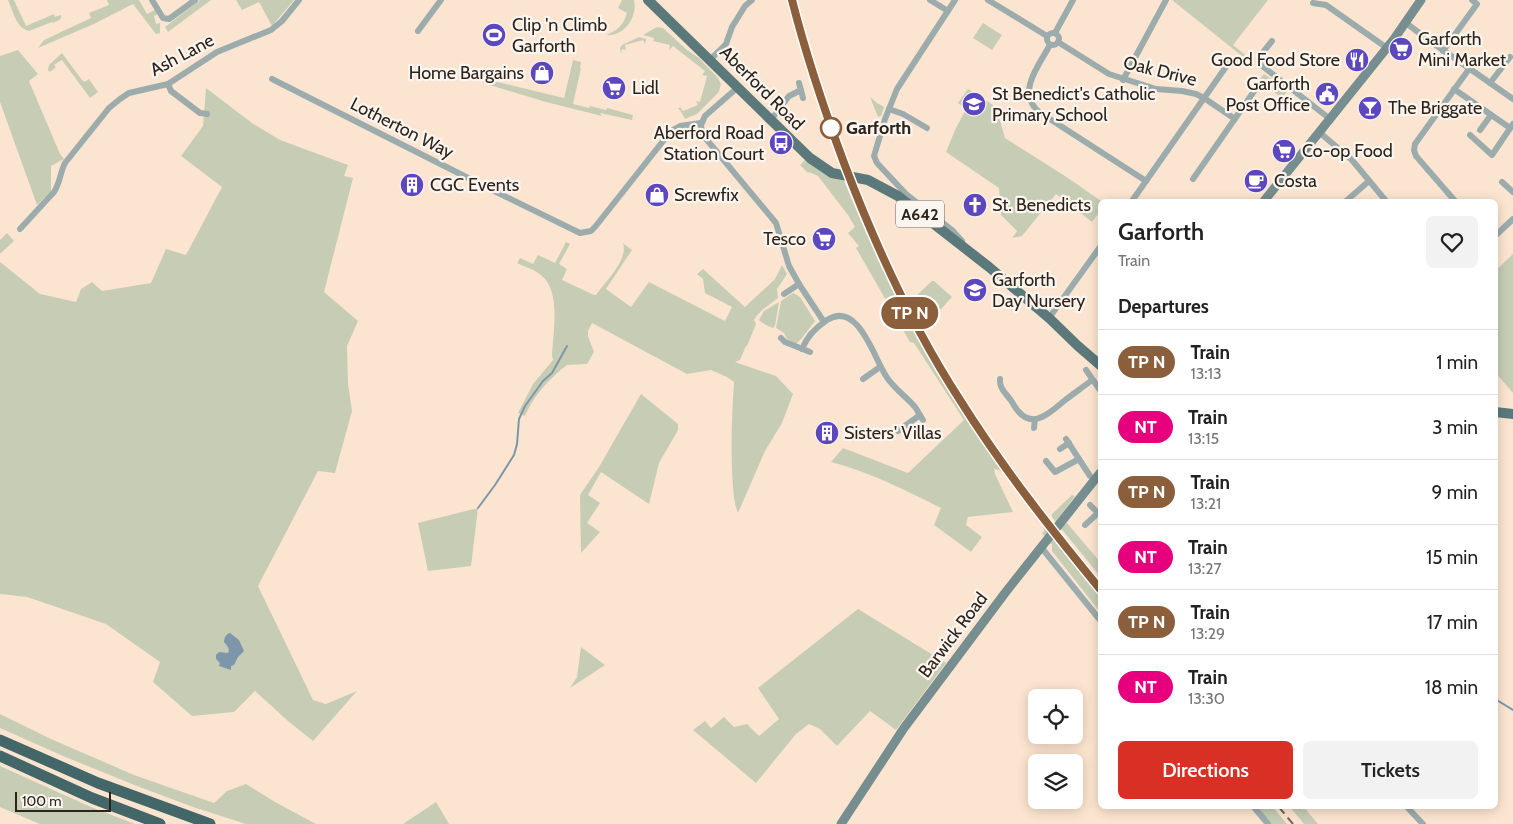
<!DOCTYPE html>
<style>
body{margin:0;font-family:Cabin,sans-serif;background:#f2f2f2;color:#222;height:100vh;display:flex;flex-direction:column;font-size:19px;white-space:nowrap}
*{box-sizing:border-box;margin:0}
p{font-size:16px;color:#767676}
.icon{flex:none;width:28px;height:28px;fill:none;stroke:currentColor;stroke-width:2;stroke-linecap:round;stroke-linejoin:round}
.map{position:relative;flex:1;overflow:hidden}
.details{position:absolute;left:1098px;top:199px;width:400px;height:610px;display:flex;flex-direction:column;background:#fff;border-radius:8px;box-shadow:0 2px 12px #0003}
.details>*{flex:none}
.badge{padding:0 10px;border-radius:16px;font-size:18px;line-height:32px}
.buttons{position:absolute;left:1028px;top:689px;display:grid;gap:10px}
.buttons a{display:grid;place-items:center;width:55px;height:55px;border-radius:8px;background:#fff;box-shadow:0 2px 12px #0003;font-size:25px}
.scale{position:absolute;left:15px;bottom:12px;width:96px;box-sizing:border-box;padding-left:5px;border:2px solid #2d2319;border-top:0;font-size:14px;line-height:18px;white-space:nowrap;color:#2d2319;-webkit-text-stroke:4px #fbf5f0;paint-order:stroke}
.map>.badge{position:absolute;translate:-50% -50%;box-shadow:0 0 0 2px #fff}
h2{padding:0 20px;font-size:19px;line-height:45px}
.round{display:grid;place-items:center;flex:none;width:52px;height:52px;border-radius:8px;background:#f2f2f2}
.summary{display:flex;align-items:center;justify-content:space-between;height:85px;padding:0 20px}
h1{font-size:24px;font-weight:600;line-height:38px}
.primary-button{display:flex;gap:10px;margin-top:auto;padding:10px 20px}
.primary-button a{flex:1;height:58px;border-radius:8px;background:#d93025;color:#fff;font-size:20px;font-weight:600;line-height:58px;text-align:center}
.primary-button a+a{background:#f2f2f2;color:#222}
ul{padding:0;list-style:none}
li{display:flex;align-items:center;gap:15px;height:65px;padding:0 20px;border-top:1px solid #e0e0e0}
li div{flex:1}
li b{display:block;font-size:19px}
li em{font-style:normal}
li .badge{min-width:55px;font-weight:700;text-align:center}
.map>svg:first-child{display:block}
.green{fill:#c7cdb5}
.water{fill:#7e96aa}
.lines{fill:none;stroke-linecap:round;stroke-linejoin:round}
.stream{stroke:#7e96aa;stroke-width:2}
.street{stroke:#9cacad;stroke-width:6}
.secondary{stroke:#768e90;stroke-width:9}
.primary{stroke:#5b797b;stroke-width:10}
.highway{stroke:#436769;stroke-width:11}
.rail{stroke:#736557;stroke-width:2;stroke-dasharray:10 5;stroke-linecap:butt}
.line-casing{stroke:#fff;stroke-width:11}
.line{stroke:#8b5e3c;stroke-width:8}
.stop-dot{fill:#fff;stroke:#8b5e3c;stroke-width:2.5}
.labels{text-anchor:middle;stroke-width:4.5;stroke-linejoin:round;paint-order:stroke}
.shield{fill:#fbf5f0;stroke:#6b625a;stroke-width:1}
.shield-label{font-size:16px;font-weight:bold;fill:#2d2319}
.poi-label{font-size:18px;fill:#2d2319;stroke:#fbf5f0;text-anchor:start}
.street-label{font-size:18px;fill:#2d2319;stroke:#fbf5f0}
.stop-label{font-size:18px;font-weight:bold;fill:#2d2319;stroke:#fbf5f0;text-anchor:start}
</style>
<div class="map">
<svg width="1513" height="824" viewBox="0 0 1513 824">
<rect width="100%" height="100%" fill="#fce5d0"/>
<!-- green -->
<g class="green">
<path d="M 8,0 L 14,0 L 26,26 L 54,14 L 55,17 L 61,15 C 62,20 57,21 53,23 L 52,22 L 29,31 C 16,28 13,11 8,0 Z"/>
<polygon points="107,0 139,0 147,14 155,10 158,14 154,16 156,24 160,23 160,33 156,34 133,4 96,23 38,48 44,40 91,18 89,13 109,5"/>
<polygon points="200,0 211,0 168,32 165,27"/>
<polygon points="236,0 294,0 272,26 259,2 242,10"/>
<path d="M 622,0 L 634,0 C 638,17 624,37 606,35 C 618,30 623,26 627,13 L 618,8 Z"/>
<polygon points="1172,0 1268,0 1233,45 1249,58 1247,60"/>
<polygon points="983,23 1002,35 992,50 973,38"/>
<polygon points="657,27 663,28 687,50 699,58 718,78 721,84 719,91 717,94 697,114 685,119 680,110 678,109 680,107 683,111 698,105 696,101 700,102 707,76 702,75 705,71 673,46 669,50 670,45 653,41 654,38 643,35"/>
<polygon points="639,37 646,39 645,44 643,40 625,45 626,50 622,49 621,54 620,48 622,45"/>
<polygon points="18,50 38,74 29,81 60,154 64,159 51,166 51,191 37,205 0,102 0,56"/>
<polygon points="62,53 82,80 85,82 89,79 98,92 90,98 62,60 54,65 56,67 50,72 48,70 49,65"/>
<polygon points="573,60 581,62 580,68 581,68 573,104 589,108 590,106 606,110 607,108 633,115 632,120 600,113 602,116 546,102 483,83 485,79 564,98"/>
<polygon points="1264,74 1288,90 1282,98 1258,81"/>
<polygon points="206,88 252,123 280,140 348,165 344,176 353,178 324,292 358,321 347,346 348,384 352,411 335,473 318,471 258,586 313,700 326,704 357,691 313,741 288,721 255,691 234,712 192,716 153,682 160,662 106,624 27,597 0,594 0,262 40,294 76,302 81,289 92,282 102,291 151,283 166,249 186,255 222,187 181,156 203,126"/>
<polygon points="968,89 996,107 1005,138 1068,178 1101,201 1100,211 1092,222 1056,194 1022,236 1012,238 1017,231 1001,215 999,188 946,152 955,130 966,109 958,103"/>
<polygon points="870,97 877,103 884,107 881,116 878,117"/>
<path d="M 805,160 L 827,176 L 844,181 C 859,216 873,251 890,285 C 923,350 961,413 1003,471 L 994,469 L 995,474 L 1013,512 L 968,517 L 966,525 L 982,537 L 971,552 L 934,525 L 941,508 C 905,490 870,472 831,462 L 843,448 L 908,473 L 964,420 L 914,343 L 910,342 L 856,248 L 859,246 L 848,233 L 855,227 L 848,215 L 818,176 L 809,172 L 808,173 L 800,165 Z"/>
<polygon points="7,233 14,241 0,254 0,240"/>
<path d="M 566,242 L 570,244 L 559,264 L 567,269 L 562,280 L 594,295 L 596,295 C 605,282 629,259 623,243 L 632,250 L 606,289 L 631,307 L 649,282 L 725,321 L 732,307 L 705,293 L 703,279 L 697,274 L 703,269 L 745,307 L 775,279 L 782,265 L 787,274 L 777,289 L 778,298 C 769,305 760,310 754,320 L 756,324 L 747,346 L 746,346 L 740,360 L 735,362 L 776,376 L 793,394 L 782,423 L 765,451 L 738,513 C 733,500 733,486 732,471 C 731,441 732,412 734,382 L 727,377 L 711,370 L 687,374 L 592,323 L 588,331 L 588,336 L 594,352 L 587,364 L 567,365 C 549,379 534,395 525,416 L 518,413 L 533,384 L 553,360 L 552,356 C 553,333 561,292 542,276 C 536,270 525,267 517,263 L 520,258 L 533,264 L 538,255 L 555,263 Z"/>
<polygon points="1513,254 1513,393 1495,372 1495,271"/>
<polygon points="932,281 934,281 952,297 931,320 917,295"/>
<polygon points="793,293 800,297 815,321 802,338 796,344 787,339 784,333 776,328 781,301"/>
<path d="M 779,302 L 775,326 L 773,328 C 768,327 762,323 759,320 L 764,311 Z"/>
<polygon points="641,394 678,424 678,430 659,463 649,504 601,472 588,495 600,503 587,523 600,532 581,553 580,495 599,467"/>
<polygon points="1072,495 1075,496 1056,522 1052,517 1052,514"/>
<polygon points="478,508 471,566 428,571 418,523"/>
<polygon points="1043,523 1100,594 1100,612 1052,551 1052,545 1042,533 1044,531"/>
<polygon points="1067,523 1100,562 1100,576 1060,527"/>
<polygon points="858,609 946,663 896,730 870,711 837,746 820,729 809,724 796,734 756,783 693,730 705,721 711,728 724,717 734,727 747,724 759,736 779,719 758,688"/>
<polygon points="581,647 605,665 570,688 577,677"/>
<polygon points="0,714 51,739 134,775 214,803 227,791 246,784 275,802 316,824 246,824 193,807 137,786 63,756 0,728"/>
<polygon points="0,766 91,807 135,824 40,824 0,807"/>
<polygon points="436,802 449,824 403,824"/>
<polygon points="1256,806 1272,806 1287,824 1270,824"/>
<polygon points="1289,806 1303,806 1318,824 1304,824"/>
</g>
<!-- water -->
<path class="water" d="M 230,633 L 239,640 L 244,651 L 238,657 L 234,665 L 231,666 L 231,670 L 219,666 L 220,663 L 216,659 L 216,655 L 219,652 L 228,653 L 229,651 L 228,647 L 224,642 C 224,638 226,634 230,633 Z"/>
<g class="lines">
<!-- stream -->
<g class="stream">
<polyline points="478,508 495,485 514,455 517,444 519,419 525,406 543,381 552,373 567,346"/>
<polyline points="1495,699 1513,710"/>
</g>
<!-- street -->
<g class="street">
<polyline points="152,0 163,18 169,19 195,0"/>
<polyline points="930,0 948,11"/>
<polyline points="955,0 897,89 885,119 874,156 877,163 906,194 952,230 962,241"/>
<polyline points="988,0 1047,36"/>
<polyline points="1313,3 1326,5 1387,48"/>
<polyline points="1406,23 1430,41 1513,99"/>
<polyline points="418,31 441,0"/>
<circle cx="1053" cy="39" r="6"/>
<polyline points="1055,33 1073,0"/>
<path d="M 1272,41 C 1267,48 1257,56 1261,65 L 1330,119"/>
<polyline points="1058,42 1109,74 1156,89 1182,91 1196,94 1204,98 1235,119"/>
<path d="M 1050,45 C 1039,65 1016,92 1039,112 L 1146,181"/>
<polyline points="1443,51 1477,4 1472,0"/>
<polyline points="710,60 726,44 732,27 745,6 752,0"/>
<polyline points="272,79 488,188 580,233 591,231 595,227 671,131 680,126 701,123"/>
<polyline points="1123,80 1166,0"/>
<polyline points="799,83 803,98"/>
<polyline points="1490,83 1510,57"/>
<polyline points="168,84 171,91 200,113 207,114"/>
<polyline points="737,88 705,116 701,125 702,134 776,223 789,266 799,284 824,322"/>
<polyline points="1454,89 1510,128"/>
<polyline points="889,109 903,114 927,128"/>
<polyline points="771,120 789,96 801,90"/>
<polyline points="1480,130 1491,115"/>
<polyline points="1319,132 1352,160 1386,201"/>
<polyline points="1470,135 1492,155 1513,124"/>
<polyline points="1193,179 1257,87"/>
<polyline points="1502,182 1513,192"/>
<polyline points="1132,201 1230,61"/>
<polyline points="1346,201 1369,181"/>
<polyline points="1455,201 1416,156 1414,150 1415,144 1469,69"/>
<path d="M 20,229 L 54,192 C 60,183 60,173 65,163 L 109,108 L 120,99 L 129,93 L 168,84 L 217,52 L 271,30 L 282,21 L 299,0"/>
<polyline points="1495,236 1513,219"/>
<polyline points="784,294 799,284"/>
<polyline points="1049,318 1100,247"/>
<polyline points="781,338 785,342 810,352"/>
<path d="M 802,349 C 807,336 815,328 827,320 C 858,300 874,358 886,376 C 893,388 906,396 915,407 C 918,411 920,416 923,420"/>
<polyline points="1086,370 1100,390"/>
<polyline points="863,379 880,367"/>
<path d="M 1000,379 C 999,389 1007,394 1012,402 C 1028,432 1045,417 1064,401 C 1073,394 1083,387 1092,380"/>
<polyline points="1034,428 1035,419"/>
<polyline points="898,431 920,415"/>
<polyline points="1066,439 1090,476 1095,480"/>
<polyline points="1060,449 1069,443"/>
<polyline points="1046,461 1055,472 1079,459"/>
<polyline points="1090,505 1100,515"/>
<polyline points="1085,525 1098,513"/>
<polyline points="1041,547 1100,620"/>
<polyline points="1253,806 1268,824"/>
<polyline points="1406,806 1423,824"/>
</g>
<!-- secondary -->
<g class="secondary">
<polyline points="1264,201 1394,39 1421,0"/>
<polyline points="841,824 904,728 1005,593 1100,473"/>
</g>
<!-- primary -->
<g class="primary">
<polyline points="648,0 810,158 832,173 868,180 898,196 989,267 1049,318 1078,346 1100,365"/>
<polyline points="1495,412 1513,414"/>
</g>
<!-- highway -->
<g class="highway">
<polyline points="0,740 98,783 210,824"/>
<polyline points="0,756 92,798 160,824"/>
</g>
<!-- rail -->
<g class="rail">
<path d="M 792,0 C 826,138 883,281 960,400 C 1002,467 1050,528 1100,589"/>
<polyline points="1278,806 1293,824"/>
</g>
</g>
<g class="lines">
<!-- line casing -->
<g class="line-casing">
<path id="line" d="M 792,0 C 806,55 824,109 844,163 C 875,245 912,326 960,400 C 1002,467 1050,528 1100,589"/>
</g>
<!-- line -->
<use href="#line" class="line"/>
</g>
<!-- icons -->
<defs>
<g id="stadium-disc" transform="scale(1.25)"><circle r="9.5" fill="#5c47bf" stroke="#fbf5f0"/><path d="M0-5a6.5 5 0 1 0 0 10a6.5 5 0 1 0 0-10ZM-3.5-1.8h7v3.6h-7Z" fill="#fff"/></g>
<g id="supermarket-disc" transform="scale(1.25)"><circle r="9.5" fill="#5c47bf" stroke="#fbf5f0"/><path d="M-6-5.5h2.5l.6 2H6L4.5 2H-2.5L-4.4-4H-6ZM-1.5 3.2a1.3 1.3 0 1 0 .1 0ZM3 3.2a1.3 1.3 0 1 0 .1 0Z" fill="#fff"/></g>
<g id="restaurant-disc" transform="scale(1.25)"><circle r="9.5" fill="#5c47bf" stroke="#fbf5f0"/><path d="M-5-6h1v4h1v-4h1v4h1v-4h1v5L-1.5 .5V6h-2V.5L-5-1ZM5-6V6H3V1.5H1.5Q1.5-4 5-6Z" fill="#fff"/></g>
<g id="shop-disc" transform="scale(1.25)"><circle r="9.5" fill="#5c47bf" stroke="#fbf5f0"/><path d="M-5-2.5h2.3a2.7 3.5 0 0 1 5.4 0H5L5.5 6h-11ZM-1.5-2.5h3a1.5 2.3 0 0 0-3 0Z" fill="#fff"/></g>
<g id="civic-disc" transform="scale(1.25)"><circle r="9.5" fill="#5c47bf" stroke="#fbf5f0"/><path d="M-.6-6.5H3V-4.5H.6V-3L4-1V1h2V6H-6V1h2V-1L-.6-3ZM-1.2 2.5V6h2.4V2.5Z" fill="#fff"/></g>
<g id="school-disc" transform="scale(1.25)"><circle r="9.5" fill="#5c47bf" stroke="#fbf5f0"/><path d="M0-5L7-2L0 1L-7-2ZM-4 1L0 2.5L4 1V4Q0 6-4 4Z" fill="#fff"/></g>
<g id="bar-disc" transform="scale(1.25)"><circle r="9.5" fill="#5c47bf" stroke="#fbf5f0"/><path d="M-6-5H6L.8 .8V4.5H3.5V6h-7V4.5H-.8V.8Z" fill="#fff"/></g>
<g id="bus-disc" transform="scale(1.25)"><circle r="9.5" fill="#5c47bf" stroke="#fbf5f0"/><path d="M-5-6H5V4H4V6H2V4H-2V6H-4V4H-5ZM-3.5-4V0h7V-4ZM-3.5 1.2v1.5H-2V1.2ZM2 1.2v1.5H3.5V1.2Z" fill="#fff"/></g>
<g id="cafe-disc" transform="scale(1.25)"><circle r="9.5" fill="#5c47bf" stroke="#fbf5f0"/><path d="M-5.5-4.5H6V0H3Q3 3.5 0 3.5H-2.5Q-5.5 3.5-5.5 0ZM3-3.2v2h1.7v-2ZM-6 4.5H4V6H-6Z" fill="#fff"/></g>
<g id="building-disc" transform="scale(1.25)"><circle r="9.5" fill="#5c47bf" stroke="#fbf5f0"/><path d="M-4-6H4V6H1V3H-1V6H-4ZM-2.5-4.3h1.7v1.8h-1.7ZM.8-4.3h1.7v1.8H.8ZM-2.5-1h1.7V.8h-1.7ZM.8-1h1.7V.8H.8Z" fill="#fff"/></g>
<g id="church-disc" transform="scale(1.25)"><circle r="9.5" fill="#5c47bf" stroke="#fbf5f0"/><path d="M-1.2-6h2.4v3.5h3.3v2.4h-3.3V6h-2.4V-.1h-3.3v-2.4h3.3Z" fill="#fff"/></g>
</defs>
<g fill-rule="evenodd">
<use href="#stadium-disc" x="494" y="35"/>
<use href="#supermarket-disc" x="1401" y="49"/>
<use href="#restaurant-disc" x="1357" y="60"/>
<use href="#shop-disc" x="542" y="73"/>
<use href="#supermarket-disc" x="614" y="88"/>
<use href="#civic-disc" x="1327" y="94"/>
<use href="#school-disc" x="974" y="104"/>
<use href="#bar-disc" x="1370" y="108"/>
<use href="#bus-disc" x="781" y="143"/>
<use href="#supermarket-disc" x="1284" y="151"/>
<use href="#cafe-disc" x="1256" y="181"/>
<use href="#building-disc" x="412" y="185"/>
<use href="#shop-disc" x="657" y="195"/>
<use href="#church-disc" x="975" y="205"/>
<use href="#supermarket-disc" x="824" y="239"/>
<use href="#school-disc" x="975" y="290"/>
<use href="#building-disc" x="827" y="433"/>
</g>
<!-- markers -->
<circle class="stop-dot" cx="831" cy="128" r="10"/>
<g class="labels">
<!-- shield labels -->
<rect class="shield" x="896" y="200.5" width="48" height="27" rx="4"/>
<g class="shield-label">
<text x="920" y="220">A642</text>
</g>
<!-- poi labels -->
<g class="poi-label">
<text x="512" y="31">Clip 'n Climb<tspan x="512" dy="21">Garforth</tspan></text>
<text x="1418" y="45">Garforth<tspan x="1418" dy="21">Mini Market</tspan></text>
<text x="1340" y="66" text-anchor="end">Good Food Store</text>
<text x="524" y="79" text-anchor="end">Home Bargains</text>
<text x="1310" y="90" text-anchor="end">Garforth<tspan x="1310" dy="21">Post Office</tspan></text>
<text x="632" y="94">Lidl</text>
<text x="992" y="100">St Benedict's Catholic<tspan x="992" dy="21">Primary School</tspan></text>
<text x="1388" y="114">The Briggate</text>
<text x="764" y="139" text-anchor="end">Aberford Road<tspan x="764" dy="21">Station Court</tspan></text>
<text x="1302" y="157">Co-op Food</text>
<text x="1274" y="187">Costa</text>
<text x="430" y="191">CGC Events</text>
<text x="674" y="201">Screwfix</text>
<text x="992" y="211">St. Benedicts</text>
<text x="806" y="245" text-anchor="end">Tesco</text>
<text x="992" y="286">Garforth<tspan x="992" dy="21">Day Nursery</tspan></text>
<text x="844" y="439">Sisters' Villas</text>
</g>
<!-- street labels -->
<g class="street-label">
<text transform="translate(182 55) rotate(-28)" y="6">Ash Lane</text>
<text transform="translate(1160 71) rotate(14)" y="6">Oak Drive</text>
<text transform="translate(762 88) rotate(45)" y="6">Aberford Road</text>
<text transform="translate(402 128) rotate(27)" y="6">Lotherton Way</text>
<text transform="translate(953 635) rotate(-53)" y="6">Barwick Road</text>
</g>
<!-- stop labels -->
<g class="stop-label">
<text x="846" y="134">Garforth</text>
</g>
</g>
</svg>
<div class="buttons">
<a><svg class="icon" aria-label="locate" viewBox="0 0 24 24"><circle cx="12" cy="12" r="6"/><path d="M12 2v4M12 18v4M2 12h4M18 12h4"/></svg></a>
<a><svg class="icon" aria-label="layers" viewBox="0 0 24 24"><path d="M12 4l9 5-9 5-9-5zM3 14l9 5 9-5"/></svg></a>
</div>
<div class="scale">100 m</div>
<b class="badge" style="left:910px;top:313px;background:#8b5e3c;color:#fff">TP N</b>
<section class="details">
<div class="summary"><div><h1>Garforth</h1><p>Train</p></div><a class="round"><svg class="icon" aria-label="heart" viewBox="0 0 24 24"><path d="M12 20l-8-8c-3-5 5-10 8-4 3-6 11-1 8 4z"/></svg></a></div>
<h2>Departures</h2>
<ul>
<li><span class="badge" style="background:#8b5e3c;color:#fff">TP N</span><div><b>Train</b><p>13:13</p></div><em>1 min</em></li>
<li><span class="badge" style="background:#e6007e;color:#fff">NT</span><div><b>Train</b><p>13:15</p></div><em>3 min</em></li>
<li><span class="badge" style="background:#8b5e3c;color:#fff">TP N</span><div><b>Train</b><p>13:21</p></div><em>9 min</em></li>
<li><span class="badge" style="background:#e6007e;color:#fff">NT</span><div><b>Train</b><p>13:27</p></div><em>15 min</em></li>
<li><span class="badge" style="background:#8b5e3c;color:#fff">TP N</span><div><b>Train</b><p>13:29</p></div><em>17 min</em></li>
<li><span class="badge" style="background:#e6007e;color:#fff">NT</span><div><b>Train</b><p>13:30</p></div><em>18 min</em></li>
</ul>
<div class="primary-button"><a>Directions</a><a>Tickets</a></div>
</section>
</div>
